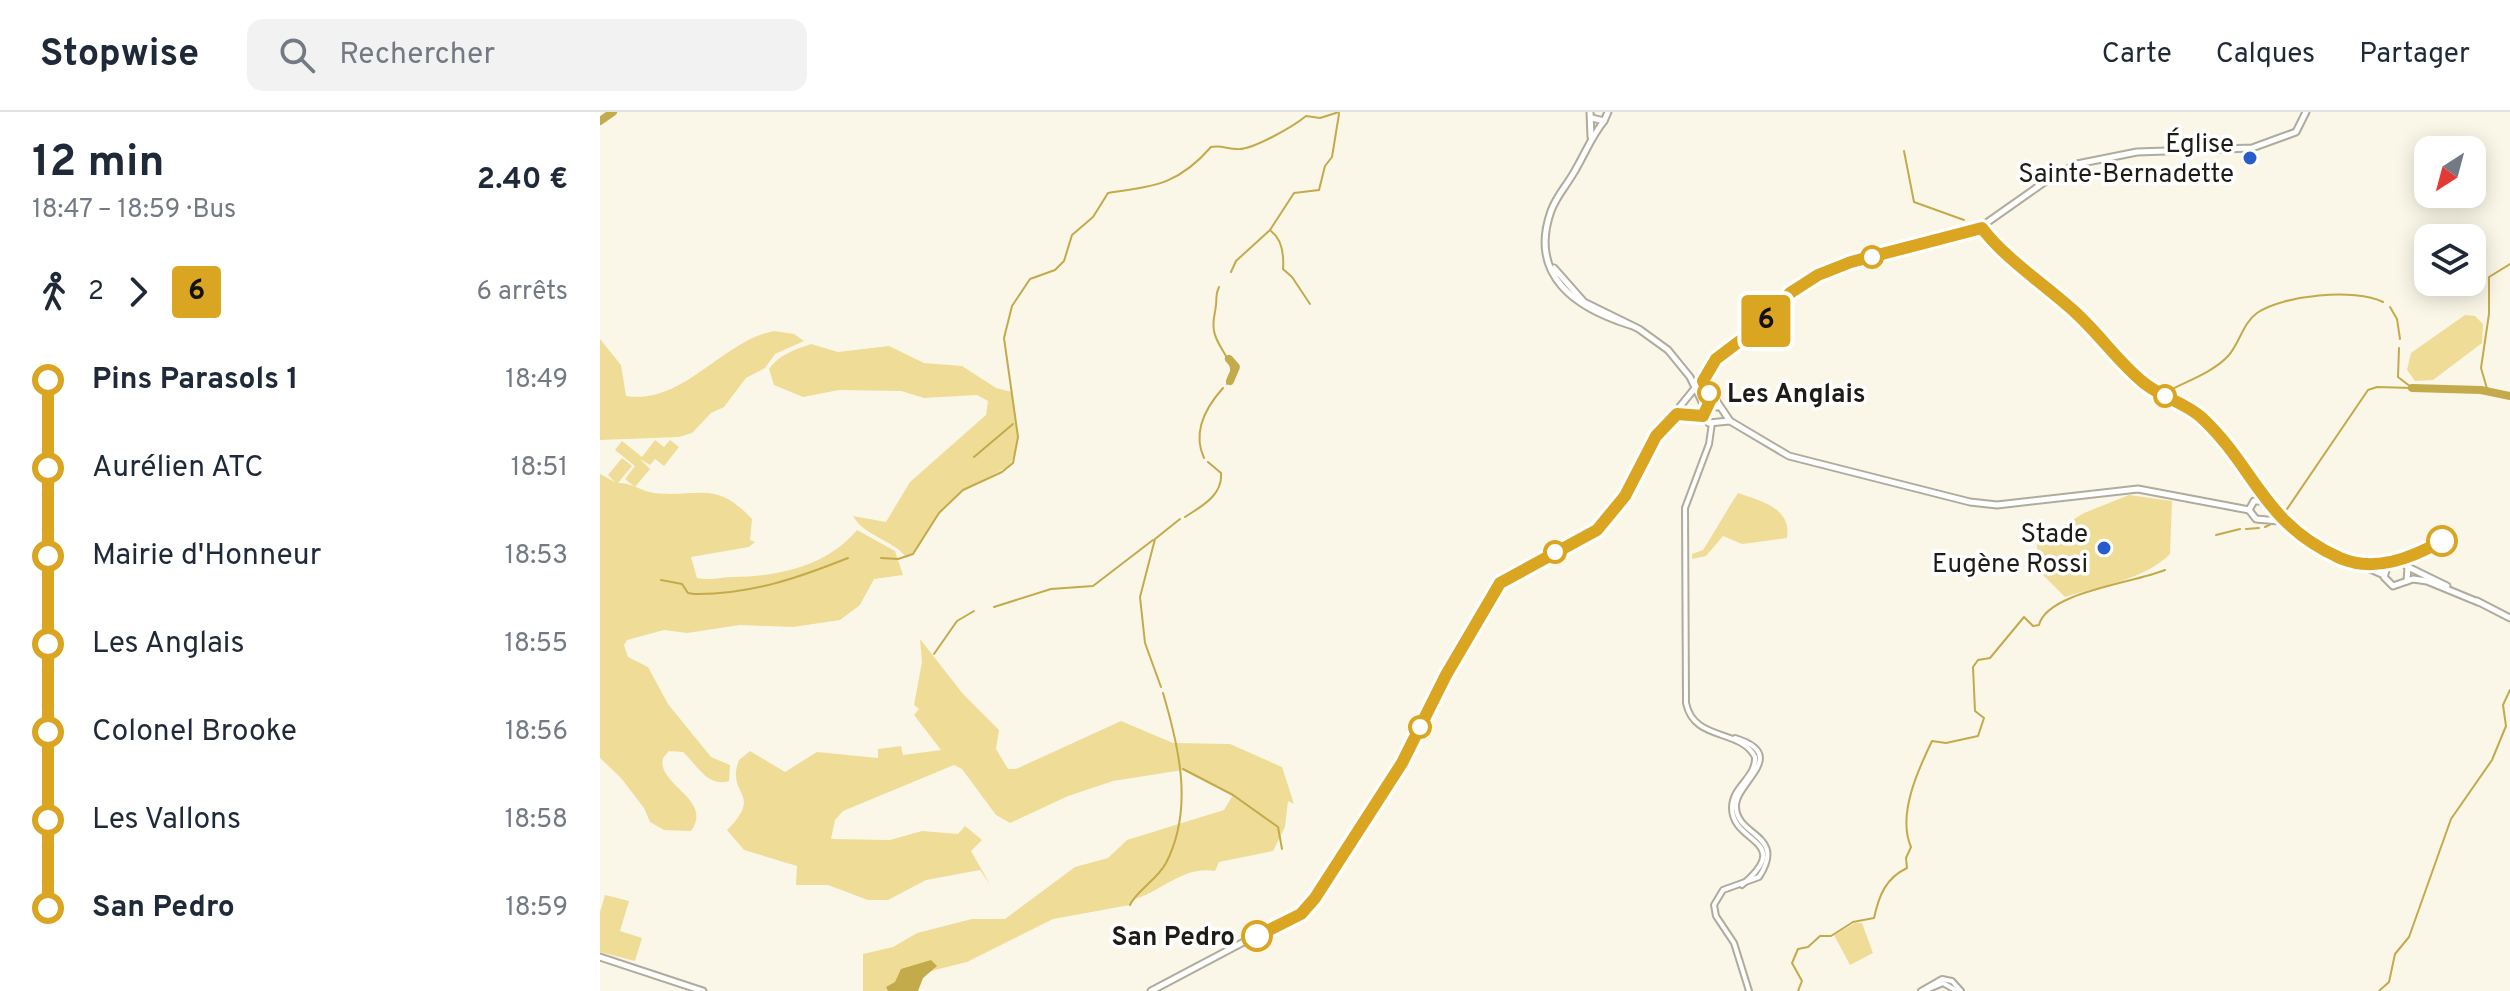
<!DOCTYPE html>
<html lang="fr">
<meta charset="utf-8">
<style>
body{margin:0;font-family:Overpass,sans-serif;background:#f2f2f3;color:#1f2937;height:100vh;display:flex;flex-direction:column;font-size:30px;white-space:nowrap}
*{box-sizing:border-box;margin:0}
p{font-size:26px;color:#747a83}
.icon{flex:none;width:44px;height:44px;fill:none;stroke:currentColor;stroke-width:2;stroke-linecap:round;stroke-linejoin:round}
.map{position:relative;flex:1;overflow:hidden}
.drawer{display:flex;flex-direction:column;background:#fff;width:600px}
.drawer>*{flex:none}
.badge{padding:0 16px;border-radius:6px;font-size:28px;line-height:52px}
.needle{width:52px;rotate:216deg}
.controls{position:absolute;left:1814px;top:24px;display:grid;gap:16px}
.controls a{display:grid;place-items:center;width:72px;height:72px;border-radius:16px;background:#fff;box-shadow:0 4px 20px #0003;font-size:40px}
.map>.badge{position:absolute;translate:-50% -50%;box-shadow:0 0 0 4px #fff}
.legs{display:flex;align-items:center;gap:12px;height:88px;padding:0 32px;font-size:26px}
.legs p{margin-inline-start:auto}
.head{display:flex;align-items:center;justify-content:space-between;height:136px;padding:0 32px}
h1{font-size:44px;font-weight:700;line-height:60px}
ul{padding:0 32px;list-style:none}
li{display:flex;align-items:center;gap:28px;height:88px;font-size:30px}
li i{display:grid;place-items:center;width:12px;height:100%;margin:0 10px;background:currentColor}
li i::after{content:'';width:20px;height:20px;margin:-10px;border:6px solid;border-radius:50%;background:#fff}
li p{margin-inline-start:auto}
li:first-child i{background:linear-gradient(#0000 50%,currentColor 0)}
li:last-child i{background:linear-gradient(currentColor 50%,#0000 0)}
header{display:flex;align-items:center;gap:48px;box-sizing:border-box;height:112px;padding:0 40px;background:#fff;border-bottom:2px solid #e0e1e3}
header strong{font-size:38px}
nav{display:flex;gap:44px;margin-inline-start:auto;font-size:28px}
.search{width:560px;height:72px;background:#f2f2f3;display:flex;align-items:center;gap:20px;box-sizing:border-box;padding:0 28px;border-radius:16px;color:#747a83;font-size:30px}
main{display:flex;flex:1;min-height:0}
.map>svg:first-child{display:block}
.green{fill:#efdc97}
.water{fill:#c3aa4b}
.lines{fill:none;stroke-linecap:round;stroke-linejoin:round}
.stream{stroke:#c3aa4b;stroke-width:2}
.river{stroke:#c3aa4b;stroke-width:8}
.tertiary-casing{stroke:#afab9d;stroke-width:8}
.secondary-casing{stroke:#afab9d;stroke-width:9}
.tertiary{stroke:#fff;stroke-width:4}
.secondary{stroke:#fff;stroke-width:5}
.line-1-casing{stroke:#fff;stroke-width:18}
.line-1{stroke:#daa520;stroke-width:12}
.poi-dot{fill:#275dcb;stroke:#fff;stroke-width:3}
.stop-1-dot{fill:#fff;stroke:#daa520;stroke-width:4}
.labels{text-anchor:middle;stroke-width:7;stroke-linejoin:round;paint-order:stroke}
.poi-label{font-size:26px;fill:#1d1c17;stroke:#fff;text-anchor:end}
.stop-label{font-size:26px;font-weight:bold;fill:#1d1c17;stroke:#fff;text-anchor:start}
</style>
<header>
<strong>Stopwise</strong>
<div class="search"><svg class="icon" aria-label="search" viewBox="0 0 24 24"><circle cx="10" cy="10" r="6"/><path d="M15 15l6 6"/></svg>Rechercher</div>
<nav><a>Carte</a><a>Calques</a><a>Partager</a></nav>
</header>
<main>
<section class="drawer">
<div class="head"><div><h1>12 min</h1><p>18:47 – 18:59 · Bus</p></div><b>2.40 €</b></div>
<div class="legs"><svg class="icon" aria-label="walk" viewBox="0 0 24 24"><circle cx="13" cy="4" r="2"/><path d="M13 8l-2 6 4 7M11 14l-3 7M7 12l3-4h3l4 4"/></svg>2<svg class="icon" aria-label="forward" viewBox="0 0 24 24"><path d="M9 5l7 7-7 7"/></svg><b class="badge" style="background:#daa520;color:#111">6</b><p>6 arrêts</p></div>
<ul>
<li><i style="color:#daa520"></i><b>Pins Parasols 1</b><p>18:49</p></li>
<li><i style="color:#daa520"></i><span>Aurélien ATC</span><p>18:51</p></li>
<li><i style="color:#daa520"></i><span>Mairie d'Honneur</span><p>18:53</p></li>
<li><i style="color:#daa520"></i><span>Les Anglais</span><p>18:55</p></li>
<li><i style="color:#daa520"></i><span>Colonel Brooke</span><p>18:56</p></li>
<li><i style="color:#daa520"></i><span>Les Vallons</span><p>18:58</p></li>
<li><i style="color:#daa520"></i><b>San Pedro</b><p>18:59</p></li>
</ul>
</section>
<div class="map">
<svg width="1910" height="879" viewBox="0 0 1910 879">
<rect width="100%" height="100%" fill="#fbf7e8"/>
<!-- green -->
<g class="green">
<polygon points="1865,203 1875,204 1883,212 1882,231 1833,268 1815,269 1807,258 1811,241"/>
<path d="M 174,219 L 194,222 L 204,229 L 175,242 L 165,256 L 146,266 L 124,295 L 111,301 L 92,321 L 79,325 L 0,328 L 0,227 L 21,253 L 26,284 C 82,294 122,229 174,219 Z"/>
<path d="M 211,232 L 238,240 L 289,234 L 324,251 L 362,254 L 396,276 L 412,280 L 418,330 L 410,354 L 363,378 L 339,401 L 317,437 L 307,446 C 291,426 265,425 253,404 L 286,410 L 310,370 L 386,303 L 388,289 L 377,283 L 324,286 L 301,279 L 239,278 L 203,285 L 174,273 L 169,257 C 180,242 194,238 211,232 Z"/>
<polygon points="55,328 64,335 70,328 79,335 64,354 55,347 50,353 40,347 50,357 35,375 25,367 35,354 15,338 22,329 42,345"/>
<path d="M 22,346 L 32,354 L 18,371 C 30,370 41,379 54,381 C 98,386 115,367 152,407 L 150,428 L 155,430 L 149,435 L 91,445 L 97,466 C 110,469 122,465 134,465 C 180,464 227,454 257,418 L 295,439 L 303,463 L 274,467 L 260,493 L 240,508 L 193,515 L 140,513 L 87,521 L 64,518 L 27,528 L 24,533 L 28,545 L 48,555 L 68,592 L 111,645 L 130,653 L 129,669 C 108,676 97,653 83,640 L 69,639 L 63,646 C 56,673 114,687 91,719 L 64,718 L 50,710 L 44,696 L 21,666 L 0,646 L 0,362 L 15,370 L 8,363 Z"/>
<path d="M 1138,381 C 1161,389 1192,396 1187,426 L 1142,432 L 1123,424 L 1106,444 L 1092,447 L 1092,442 L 1103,438 C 1116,418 1126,399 1138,381 Z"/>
<path d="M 1529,383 L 1572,389 L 1570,442 C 1544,468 1499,474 1465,485 L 1438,458 L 1437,430 L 1484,401 Z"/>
<path d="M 320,527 L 363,582 L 399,618 L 396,637 L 408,657 L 416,657 L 521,609 L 573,631 L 630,632 L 682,655 L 694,692 L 688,689 L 685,715 L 673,739 L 619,750 L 615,759 C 582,754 562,780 532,788 L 530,793 L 453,807 L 367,850 L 327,860 L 312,879 L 263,879 L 263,842 L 293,835 L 317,821 L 372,807 L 405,807 L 475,755 L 508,746 L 527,728 L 624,698 L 633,683 L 583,658 L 513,669 L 468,684 L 410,711 L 396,703 L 362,657 L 354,653 L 243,699 L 235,708 L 231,727 L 290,728 L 322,719 L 358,722 L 365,714 L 382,728 L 371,739 L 391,774 L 380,758 L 326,768 L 288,788 L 268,788 L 228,773 L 196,773 L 197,754 L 144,738 L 127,718 C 165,680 125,684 139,648 L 150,639 L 185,660 L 217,640 L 278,646 L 278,637 L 301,634 L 303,643 L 341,638 L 314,603 L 319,597 L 314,593 L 322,550 Z"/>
<polygon points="5,783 29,789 20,819 42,826 35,849 0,840 0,800"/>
<polygon points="1255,811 1262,811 1273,841 1250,853 1234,823"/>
</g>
<!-- water -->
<polygon class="water" points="331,848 337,854 323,866 318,879 288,879 286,875 295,870 301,857"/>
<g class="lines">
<!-- stream -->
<g class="stream">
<polyline points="1304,39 1314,90 1364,108"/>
<path d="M 671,119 C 683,128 684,143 683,157 L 692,165 L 710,192"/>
<polyline points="631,160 636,149 670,118 694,81 719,78 725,54 732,45 739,2"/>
<path d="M 619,175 C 615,183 617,185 616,193 C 615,203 612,209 614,219 C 617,238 641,253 627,272"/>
<polyline points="1790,195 1797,207 1800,227"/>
<polyline points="1799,236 1798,265 1811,275"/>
<path d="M 1570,278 C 1590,268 1615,259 1629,243 C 1640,230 1643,211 1657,201 C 1683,183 1755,176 1783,190"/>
<polyline points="1888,280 1881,256 1889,202 1889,165 1910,152"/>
<polyline points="374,345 413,312"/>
<path d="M 604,346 C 592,320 606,295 623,276"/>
<polyline points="1683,403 1768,278 1777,275 1812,276"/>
<path d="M 585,405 C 602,394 623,383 621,361 L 608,350"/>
<polyline points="1665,415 1673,411"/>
<polyline points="1646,417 1659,416"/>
<polyline points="1616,423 1640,417"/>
<path d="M 281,446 L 298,447 L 313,442 L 339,401 L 363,378 L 402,360 L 413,351 L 418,325 L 404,226 L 412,194 L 430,167 L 455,158 L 464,149 L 472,123 L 493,105 L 508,81 C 554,74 578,73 611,35 C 622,33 627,37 637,37 C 651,39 694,14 706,4 L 720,6 L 739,0"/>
<path d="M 61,468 L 82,472 L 88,481 L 94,482 C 149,483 198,466 248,446"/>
<polyline points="394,495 451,477 493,474 553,428"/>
<polyline points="334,542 357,509 374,499"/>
<polyline points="561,575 545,531 540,485 555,427 580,407"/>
<polyline points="583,657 633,683 678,715 682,737"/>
<path d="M 530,793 C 536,779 557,768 566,751 C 594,697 579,635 563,581"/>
<path d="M 1198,879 L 1202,869 L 1192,851 L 1198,837 L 1208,835 L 1220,824 L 1231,824 L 1253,810 L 1274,806 C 1279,783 1286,766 1307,756 L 1306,746 L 1311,735 C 1297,703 1318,658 1332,629 L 1346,631 L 1378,624 L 1384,606 L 1375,599 L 1373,555 L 1378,548 L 1390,546 L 1424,505 L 1433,514 L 1439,513 C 1447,480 1534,471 1565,458"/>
<polyline points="1779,879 1789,870 1795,842 1809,825 1851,707 1892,648 1906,614 1903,593 1910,578"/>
</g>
<!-- river -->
<g class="river">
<polyline points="0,9 13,0"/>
<polyline points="629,247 636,255 630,269"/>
<polyline points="1812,276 1881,278 1910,284"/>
</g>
<!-- tertiary casing -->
<g class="tertiary-casing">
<g id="tertiary">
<path d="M 1112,311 L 1109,332 L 1085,396 L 1086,591 C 1094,630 1140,616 1155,645 C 1156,666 1132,674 1132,696 C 1132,732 1195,728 1142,773"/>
<path d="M 1135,626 C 1191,643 1135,670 1136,695 C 1137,725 1187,722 1159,765 L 1123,778 L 1114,793 L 1116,804 L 1134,831 L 1149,879"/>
<polyline points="1321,879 1342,867 1352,869 1361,879"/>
<polyline points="1324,879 1343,871 1357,879"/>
</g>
</g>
<!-- secondary casing -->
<g class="secondary-casing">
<g id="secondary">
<polyline points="990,0 991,25"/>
<polyline points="992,6 1004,9 1008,0"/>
<path d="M 1004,9 C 991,25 984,44 973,62 C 966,74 956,85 951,99 C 928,164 976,196 1030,213"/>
<polyline points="954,156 984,190 1039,217 1068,238 1090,265 1105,296"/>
<polyline points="1077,302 1103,304"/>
<polyline points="1103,304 1109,311 1129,309"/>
<polyline points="1103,304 1107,294 1118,295"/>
<polyline points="1649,398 1538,377 1397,393 1370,390 1189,344 1130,309 1103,269 1116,247 1169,207 1200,173 1243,152 1375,119 1446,69 1477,52 1537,40 1652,36 1696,20 1706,0"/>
<polyline points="1649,398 1654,389 1664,389 1684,411 1722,436 1784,463"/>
<polyline points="1649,398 1656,407 1679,409"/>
<polyline points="1788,452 1784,465 1793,474 1813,467 1827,469 1878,490"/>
<polyline points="1770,453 1800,448 1808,455 1807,469"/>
<polyline points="1808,455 1847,474"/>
<polyline points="1877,489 1910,506"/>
<polyline points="0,845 103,879"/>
<polyline points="551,879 706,797 802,651 846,563 900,471 997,418 1025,384 1056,324 1095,276"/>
</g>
</g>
<!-- tertiary -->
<use href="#tertiary" class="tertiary"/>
<!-- secondary -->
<use href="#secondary" class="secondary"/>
</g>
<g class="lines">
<!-- line-1 casing -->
<g class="line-1-casing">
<path id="line-1" d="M 657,824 L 701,802 L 715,786 L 802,651 L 846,563 L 900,471 L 997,418 L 1025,384 L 1056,324 L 1077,302 L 1103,304 L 1111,287 L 1103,269 L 1116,247 L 1169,207 L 1190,181 L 1218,163 L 1251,150 L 1382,116 C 1404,146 1448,175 1476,201 C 1500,223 1519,251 1544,271 C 1561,285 1584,290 1601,305 C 1656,356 1662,411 1740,446 C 1775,461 1811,446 1842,429"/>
</g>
<!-- line-1 -->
<use href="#line-1" class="line-1"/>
</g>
<!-- markers -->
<g class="poi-dot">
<circle cx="1650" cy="46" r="8"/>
<circle cx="1504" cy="436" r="8"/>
</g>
<g class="stop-1-dot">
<circle cx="1272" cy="145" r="10"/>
<circle cx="1109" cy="281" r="10"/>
<circle cx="1565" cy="284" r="10"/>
<circle cx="1842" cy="429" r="14"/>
<circle cx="955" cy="440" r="10"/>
<circle cx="820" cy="615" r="10"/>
<circle cx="657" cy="824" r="14"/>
</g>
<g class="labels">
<!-- poi labels -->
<g class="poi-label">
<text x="1634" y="40">Église<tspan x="1634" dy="30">Sainte-Bernadette</tspan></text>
<text x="1488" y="430">Stade<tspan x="1488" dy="30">Eugène Rossi</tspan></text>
</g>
<!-- stop labels -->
<g class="stop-label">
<text x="1127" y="290">Les Anglais</text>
<text x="635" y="833" text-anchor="end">San Pedro</text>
</g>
</g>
</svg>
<div class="controls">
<a><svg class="needle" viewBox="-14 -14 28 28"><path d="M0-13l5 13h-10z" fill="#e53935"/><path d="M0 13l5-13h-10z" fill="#747a83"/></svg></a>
<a><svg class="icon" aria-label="layers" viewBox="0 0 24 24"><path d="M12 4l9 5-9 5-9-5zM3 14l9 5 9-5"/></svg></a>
</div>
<b class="badge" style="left:1166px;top:209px;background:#daa520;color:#111">6</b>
</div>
</main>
